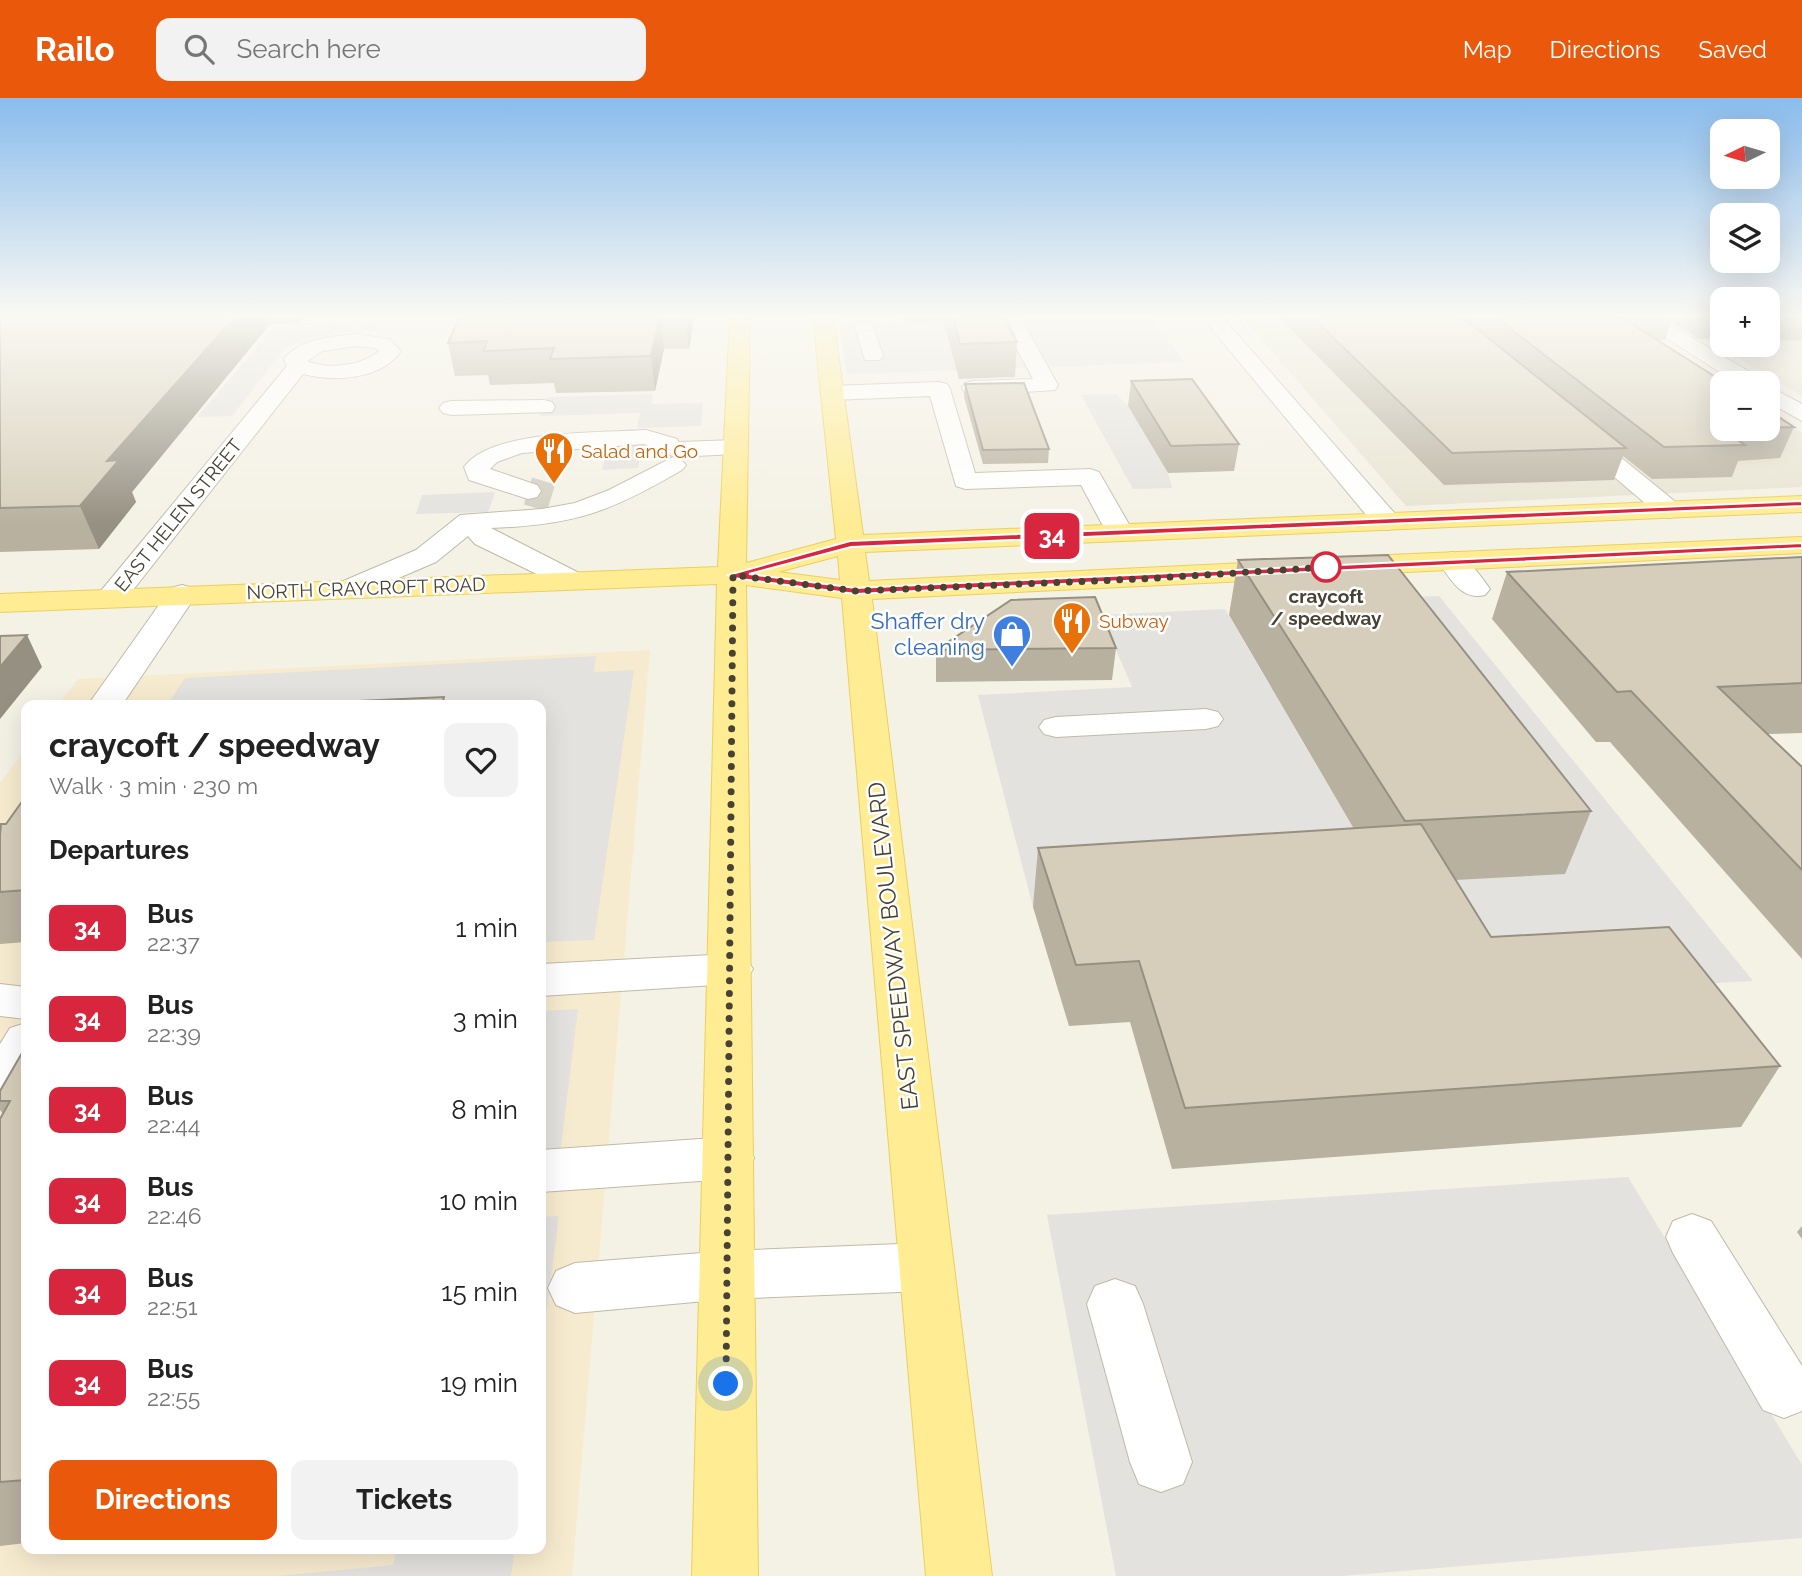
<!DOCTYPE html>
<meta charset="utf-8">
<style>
body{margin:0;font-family:Raleway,sans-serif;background:#f2f2f2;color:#222;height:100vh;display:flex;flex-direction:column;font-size:26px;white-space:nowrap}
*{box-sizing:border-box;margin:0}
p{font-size:23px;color:#767676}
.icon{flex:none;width:38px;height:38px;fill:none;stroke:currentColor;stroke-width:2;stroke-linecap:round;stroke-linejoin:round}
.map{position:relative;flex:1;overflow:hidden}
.drawer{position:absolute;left:21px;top:602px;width:525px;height:854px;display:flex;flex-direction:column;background:#fff;border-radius:14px;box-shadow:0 7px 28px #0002}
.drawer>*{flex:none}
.badge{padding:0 14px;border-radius:10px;font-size:24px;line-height:46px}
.needle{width:46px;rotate:265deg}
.fabs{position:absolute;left:1710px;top:21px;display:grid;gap:14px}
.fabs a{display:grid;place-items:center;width:70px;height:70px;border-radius:14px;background:#fff;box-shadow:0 7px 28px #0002;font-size:35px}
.you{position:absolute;width:35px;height:35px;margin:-18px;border:5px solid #fff;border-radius:50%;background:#1a73e8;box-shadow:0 0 0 10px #1a73e833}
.map>.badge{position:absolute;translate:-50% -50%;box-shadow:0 0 0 4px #fff}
h2{padding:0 28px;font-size:26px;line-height:63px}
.round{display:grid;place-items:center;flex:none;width:74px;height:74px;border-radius:14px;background:#f2f2f2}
.headline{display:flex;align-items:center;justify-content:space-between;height:119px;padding:0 28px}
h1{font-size:33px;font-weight:700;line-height:52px}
.primary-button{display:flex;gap:14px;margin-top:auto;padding:14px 28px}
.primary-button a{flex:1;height:80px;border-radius:14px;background:#ea580c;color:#fff;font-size:28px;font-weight:700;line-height:80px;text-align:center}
.primary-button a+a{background:#f2f2f2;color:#222}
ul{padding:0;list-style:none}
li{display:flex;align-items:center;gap:21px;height:91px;padding:0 28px}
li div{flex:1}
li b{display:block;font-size:26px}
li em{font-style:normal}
li .badge{min-width:77px;font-weight:700;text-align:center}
header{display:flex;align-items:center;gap:42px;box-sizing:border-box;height:98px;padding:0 35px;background:#ea580c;color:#fff}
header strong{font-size:33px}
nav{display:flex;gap:38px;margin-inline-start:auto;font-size:24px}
.search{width:490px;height:63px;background:#f2f2f2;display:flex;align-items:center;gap:18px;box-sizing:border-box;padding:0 24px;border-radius:14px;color:#767676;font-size:26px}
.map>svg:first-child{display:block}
.residential{fill:#e8e4d3}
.commercial{fill:#f7ebcf}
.parking{fill:#e4e2de}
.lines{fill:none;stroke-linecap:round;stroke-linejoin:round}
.minor-tunnel{stroke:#d1cec2;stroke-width:28;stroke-dasharray:28 14;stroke-linecap:butt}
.minor-casing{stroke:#c0baa7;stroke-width:2}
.major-casing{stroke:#ebd05c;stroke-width:2}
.minor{fill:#fff;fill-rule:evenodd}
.major{fill:#ffec93;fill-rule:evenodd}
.wall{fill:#b8b1a0}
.shaded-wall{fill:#969082}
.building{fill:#d6ceba;stroke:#969082;stroke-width:2}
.line{fill:#d7263d;stroke:#fff;stroke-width:2}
.walk{stroke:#474234;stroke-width:7;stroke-dasharray:0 12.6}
.stop-dot{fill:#fff;stroke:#d7263d;stroke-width:3.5}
.labels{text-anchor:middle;stroke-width:5;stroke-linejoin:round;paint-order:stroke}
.far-food-label{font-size:19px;fill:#c56008;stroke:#fff;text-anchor:start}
.far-street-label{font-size:19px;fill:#474234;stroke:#fff}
.far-stop-label{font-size:19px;font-weight:bold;fill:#474234;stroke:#fff}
.shop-label{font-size:23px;fill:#366cbe;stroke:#fff;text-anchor:end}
.street-label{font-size:23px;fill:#474234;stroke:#fff}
</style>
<header>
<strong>Railo</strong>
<div class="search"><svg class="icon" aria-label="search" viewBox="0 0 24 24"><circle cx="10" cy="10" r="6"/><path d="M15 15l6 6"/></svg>Search here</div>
<nav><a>Map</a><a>Directions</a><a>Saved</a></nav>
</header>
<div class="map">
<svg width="1802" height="1478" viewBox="0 0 1802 1478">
<rect width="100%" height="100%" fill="#f4f1e5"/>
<!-- residential -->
<g class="residential">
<polygon points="1242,219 1619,219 1722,285 1722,331 1768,331 1768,313 1802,335 1802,389 1406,408"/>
<polygon points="1670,219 1722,219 1722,247 1768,247 1768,219 1802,219 1802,298"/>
</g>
<!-- commercial -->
<polygon class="commercial" points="650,552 572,1478 0,1478 0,685 26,650 26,1451 541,1451 541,607 58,607 78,581"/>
<!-- parking -->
<g class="parking">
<polygon points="988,219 1150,219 1185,264 847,276 839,227 989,223"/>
<polygon points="379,225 373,233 333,236 293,246 283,252 232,318 197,319 273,231"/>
<polygon points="653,296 651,306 703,305 701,328 637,330 640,315 540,318 547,299"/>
<polygon points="1116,296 1128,308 1168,375 1172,390 1133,391 1081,297"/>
<polygon points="643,342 638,370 602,372 609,343"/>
<polygon points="495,394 488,414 416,416 422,397"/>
<polygon points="1439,498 1753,883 1468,899 1402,784 1564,776 1366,501"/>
<polygon points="1225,511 1386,786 1033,809 978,597 1132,589 1101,517"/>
<polygon points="596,558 594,574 634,572 594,842 541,844 541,607 167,607 185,580"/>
<polygon points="578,911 560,1057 541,1059 541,913"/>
<polygon points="1628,1079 1802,1367 1802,1440 1342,1478 1116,1478 1047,1117"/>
<polygon points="559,1118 541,1255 541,1119"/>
<polygon points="396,1451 515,1451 511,1478 277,1478 393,1467"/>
</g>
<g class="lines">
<!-- minor-tunnel -->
<polyline class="minor-tunnel" points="528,393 551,400"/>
<!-- minor casing -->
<g class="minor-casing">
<g id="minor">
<polygon points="1000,219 1020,219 1058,287 1055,292 973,297 965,295 962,290 965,285 973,283 1033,281"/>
<polygon points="1202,219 1222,219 1397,418 1401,424 1397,430 1387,432 1377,430"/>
<polygon points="1633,219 1657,219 1760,280 1763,285 1737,285"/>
<polygon points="865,224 872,226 883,258 879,262 865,262 855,230 858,226"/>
<path d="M 356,236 L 389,241 L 401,253 C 381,282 334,284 303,276 L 122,506 L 111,509 L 100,506 L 96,500 L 100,494 L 287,268 L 284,261 C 300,240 332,239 356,236 ZM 356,248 L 376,250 L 379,253 C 362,268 327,272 307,263 L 322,253 Z"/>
<polygon points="939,284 947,286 950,291 975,375 1090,371 1099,374 1134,435 1130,441 1120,443 1110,441 1081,387 965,391 956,388 930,298 832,302 824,300 821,295 824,290 832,288"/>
<polygon points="1768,288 1802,306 1802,323 1768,304"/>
<polygon points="544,302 552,304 555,309 552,314 451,317 443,315 439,310 443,305 451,303"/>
<polygon points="1579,330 1587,332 1678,406 1682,412 1678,418 1669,420 1660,418 1571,342 1567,337 1571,332"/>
<path d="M 646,332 L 677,341 L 679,344 L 736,342 L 745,344 L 748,349 L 745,354 L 736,356 L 675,359 L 644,346 L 522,355 L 497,364 L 490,371 L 537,387 L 541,393 L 537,399 L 528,401 L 469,382 L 464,369 C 491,331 601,335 646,332 Z"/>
<path d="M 673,359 L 682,362 L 686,367 L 682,372 C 610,414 575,427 491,430 L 581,476 L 586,482 L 581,488 L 571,491 L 561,488 L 475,446 L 468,438 L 436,464 L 361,496 L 351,499 L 341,496 L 336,490 L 341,484 L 416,452 L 460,417 L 542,411 L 575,405 L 609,392 Z"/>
<path d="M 1452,454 C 1468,459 1480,477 1490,491 L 1485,497 C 1462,503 1450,481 1438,463 L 1442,457 Z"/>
<polygon points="182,487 193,490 197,496 122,607 88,607 171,490"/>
<polygon points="1206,611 1218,614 1223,621 1218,628 1206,631 1056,639 1044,636 1039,629 1044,622 1056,619"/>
<polygon points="731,856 746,860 753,871 746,882 731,886 541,898 541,866"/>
<polygon points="0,886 26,889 26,921 0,918"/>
<polygon points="26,925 26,983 17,1000 0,1005 0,946 10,930"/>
<polygon points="729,1039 747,1045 754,1060 747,1075 729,1081 541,1094 541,1052"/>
<polygon points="1692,1116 1711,1123 1802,1268 1802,1313 1784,1320 1763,1312 1673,1155 1666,1139 1673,1123"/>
<polygon points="925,1145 944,1152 952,1169 944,1186 925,1193 727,1201 575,1215 556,1207 548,1190 556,1173 575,1165 727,1153"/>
<polygon points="1115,1181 1135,1188 1143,1206 1192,1364 1183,1386 1161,1394 1139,1386 1130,1364 1087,1206 1095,1188"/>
</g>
</g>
<!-- major casing -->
<g class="major-casing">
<g id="major">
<path d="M 730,219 L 750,219 L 746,465 L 836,441 L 813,219 L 833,219 L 863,437 L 1802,398 L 1802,414 L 865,454 L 869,483 L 1287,463 L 1297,466 L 1301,472 L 1297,478 L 1287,481 L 872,501 L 992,1478 L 926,1478 L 842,500 L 746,487 L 758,1478 L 692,1478 L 717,486 L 0,514 L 0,496 L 718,469 ZM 838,458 L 840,482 L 778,474 Z"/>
<polygon points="1802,439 1802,455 1344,477 1334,474 1330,468 1334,462 1344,459"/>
</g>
</g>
<!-- minor -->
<use href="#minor" class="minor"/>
<!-- major -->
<use href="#major" class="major"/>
</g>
<!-- wall -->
<g class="wall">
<polygon points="0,219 302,219 297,225 270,226 132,394 136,404 99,451 0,454"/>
<polygon points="459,219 694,219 689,251 664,251 655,293 556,295 554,285 490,287 488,277 455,278 448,245"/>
<polygon points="902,219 1005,219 1017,244 1015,279 959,281 944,224 904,225"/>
<polygon points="1279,219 1722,219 1722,240 1699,241 1671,224 1665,242 1658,242 1794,329 1780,360 1738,363 1732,379 1652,381 1623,358 1614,382 1444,387"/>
<polygon points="1768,219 1802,219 1802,242 1768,243"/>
<polygon points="1131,283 1239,346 1234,373 1168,375 1128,308"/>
<polygon points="965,286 1049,351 1048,365 983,366 964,299"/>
<polygon points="1802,459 1802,635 1768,636 1802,669 1802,861 1610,644 1596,644 1492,521 1507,474"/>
<polygon points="1238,462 1591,713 1565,776 1455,782 1491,839 1780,968 1741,1029 1172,1071 1130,924 1069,928 1033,809 1038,750 1354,731 1229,517"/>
<polygon points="1116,550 1112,582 936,584 936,552"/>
<polygon points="26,698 26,844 0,846 0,737 6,726"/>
<polygon points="26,948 26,1445 0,1448 0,1021 3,1016 0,1012 0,993"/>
<polygon points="1802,1128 1802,1141 1797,1134"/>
</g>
<!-- shaded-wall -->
<g class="shaded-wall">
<polygon points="235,219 268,219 270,226 132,394 136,404 99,451 80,408 107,363"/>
<polygon points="295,219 302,219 297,225"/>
<polygon points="660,219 664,251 655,293 651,258"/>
<polygon points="685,219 694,219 689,251"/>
<polygon points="27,537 42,569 0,621 0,569"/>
</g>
<!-- building -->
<g class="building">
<polygon points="0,219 235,219 107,363 119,362 80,408 0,410"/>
<polygon points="459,219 660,219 651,258 550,261 554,250 484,253 487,243 448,245"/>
<polygon points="953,219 1005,219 1017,244 960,246"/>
<polygon points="1312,219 1462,219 1626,350 1452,355"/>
<polygon points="1495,219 1621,219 1725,285 1722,285 1722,331 1762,331 1725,333 1745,347 1664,349"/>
<polygon points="1192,281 1239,346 1171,348 1131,283"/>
<polygon points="1024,285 1049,351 983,352 965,286"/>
<polygon points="1768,312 1794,329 1768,330"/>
<polygon points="1388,457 1591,713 1405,723 1238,462"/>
<polygon points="1802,459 1802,585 1718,589 1802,669 1802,772 1631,593 1617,594 1507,474"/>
<polygon points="1095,499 1116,550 936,552 1011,502"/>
<polygon points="27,537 0,569 0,538"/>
<polygon points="444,599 442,607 335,607 337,604"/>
<polygon points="26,698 26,792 0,794 0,737 1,726 6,726"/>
<polygon points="1421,726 1491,839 1669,829 1780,968 1185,1010 1139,863 1076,867 1038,750"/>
<polygon points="26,948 26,1382 0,1384 0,1021 10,1003 0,1003 0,993"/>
</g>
<!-- sky -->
<linearGradient id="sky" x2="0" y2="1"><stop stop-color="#8abced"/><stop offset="0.51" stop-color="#faf9f3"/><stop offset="1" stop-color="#faf9f3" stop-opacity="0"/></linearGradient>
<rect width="1802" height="426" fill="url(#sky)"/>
<!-- line -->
<polygon class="line" points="1802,403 1802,408 851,449 749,476 856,490 1802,445 1802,450 856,496 733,480 728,477 850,443"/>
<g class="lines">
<!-- walk -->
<polyline class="walk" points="726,1286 733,477 856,493 1140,481 1330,469 1326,469"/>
</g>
<!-- icons -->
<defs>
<g id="restaurant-pin" transform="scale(2.0125)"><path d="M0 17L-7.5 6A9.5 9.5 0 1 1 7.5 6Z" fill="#e8710a" stroke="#fff"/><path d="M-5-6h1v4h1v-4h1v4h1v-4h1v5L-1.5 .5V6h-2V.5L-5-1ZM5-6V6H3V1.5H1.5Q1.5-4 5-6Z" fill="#fff"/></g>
<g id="shop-pin" transform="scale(2.0125)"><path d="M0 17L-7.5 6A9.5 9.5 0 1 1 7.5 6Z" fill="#3f7fe0" stroke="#fff"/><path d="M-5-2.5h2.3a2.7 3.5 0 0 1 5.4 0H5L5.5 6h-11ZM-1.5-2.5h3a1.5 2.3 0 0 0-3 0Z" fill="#fff"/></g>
</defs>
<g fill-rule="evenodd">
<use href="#restaurant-pin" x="554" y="353"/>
<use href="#restaurant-pin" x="1072" y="523"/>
<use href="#shop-pin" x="1012" y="536"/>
</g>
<!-- markers -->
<circle class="stop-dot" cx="1326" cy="469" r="14"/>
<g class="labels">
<!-- far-food labels -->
<g class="far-food-label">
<text x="581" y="360">Salad and Go</text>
<text x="1099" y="530">Subway</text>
</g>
<!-- far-street labels -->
<g class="far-street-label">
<text transform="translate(178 417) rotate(-51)" y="7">EAST HELEN STREET</text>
<text transform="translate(366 490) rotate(-2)" y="7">NORTH CRAYCROFT ROAD</text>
</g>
<!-- far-stop labels -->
<g class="far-stop-label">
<text x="1326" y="505">craycoft<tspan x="1326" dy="22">/ speedway</tspan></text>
</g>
<!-- shop labels -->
<g class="shop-label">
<text x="985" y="531">Shaffer dry<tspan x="985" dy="26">cleaning</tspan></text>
</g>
<!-- street labels -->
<g class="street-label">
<text transform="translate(893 848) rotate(-96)" y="8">EAST SPEEDWAY BOULEVARD</text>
</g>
</g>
</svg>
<div class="fabs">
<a><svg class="needle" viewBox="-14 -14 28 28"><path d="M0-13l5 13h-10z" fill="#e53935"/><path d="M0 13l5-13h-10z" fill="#767676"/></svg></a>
<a><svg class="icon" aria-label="layers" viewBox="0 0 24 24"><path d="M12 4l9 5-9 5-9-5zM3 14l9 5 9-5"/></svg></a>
<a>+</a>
<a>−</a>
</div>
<div class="you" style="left:726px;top:1286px"></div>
<b class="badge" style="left:1052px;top:438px;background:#d7263d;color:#fff">34</b>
<section class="drawer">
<div class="headline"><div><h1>craycoft / speedway</h1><p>Walk · 3 min · 230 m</p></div><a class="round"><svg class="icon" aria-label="heart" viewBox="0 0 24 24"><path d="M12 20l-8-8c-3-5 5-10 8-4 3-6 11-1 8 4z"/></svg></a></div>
<h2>Departures</h2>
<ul>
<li><span class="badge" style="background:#d7263d;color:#fff">34</span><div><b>Bus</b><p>22:37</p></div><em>1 min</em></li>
<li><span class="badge" style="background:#d7263d;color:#fff">34</span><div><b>Bus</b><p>22:39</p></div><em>3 min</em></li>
<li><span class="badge" style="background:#d7263d;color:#fff">34</span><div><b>Bus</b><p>22:44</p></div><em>8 min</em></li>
<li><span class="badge" style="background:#d7263d;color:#fff">34</span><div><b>Bus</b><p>22:46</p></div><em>10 min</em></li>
<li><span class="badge" style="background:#d7263d;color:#fff">34</span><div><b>Bus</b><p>22:51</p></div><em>15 min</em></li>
<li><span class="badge" style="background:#d7263d;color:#fff">34</span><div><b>Bus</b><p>22:55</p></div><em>19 min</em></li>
</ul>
<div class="primary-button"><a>Directions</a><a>Tickets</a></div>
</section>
</div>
